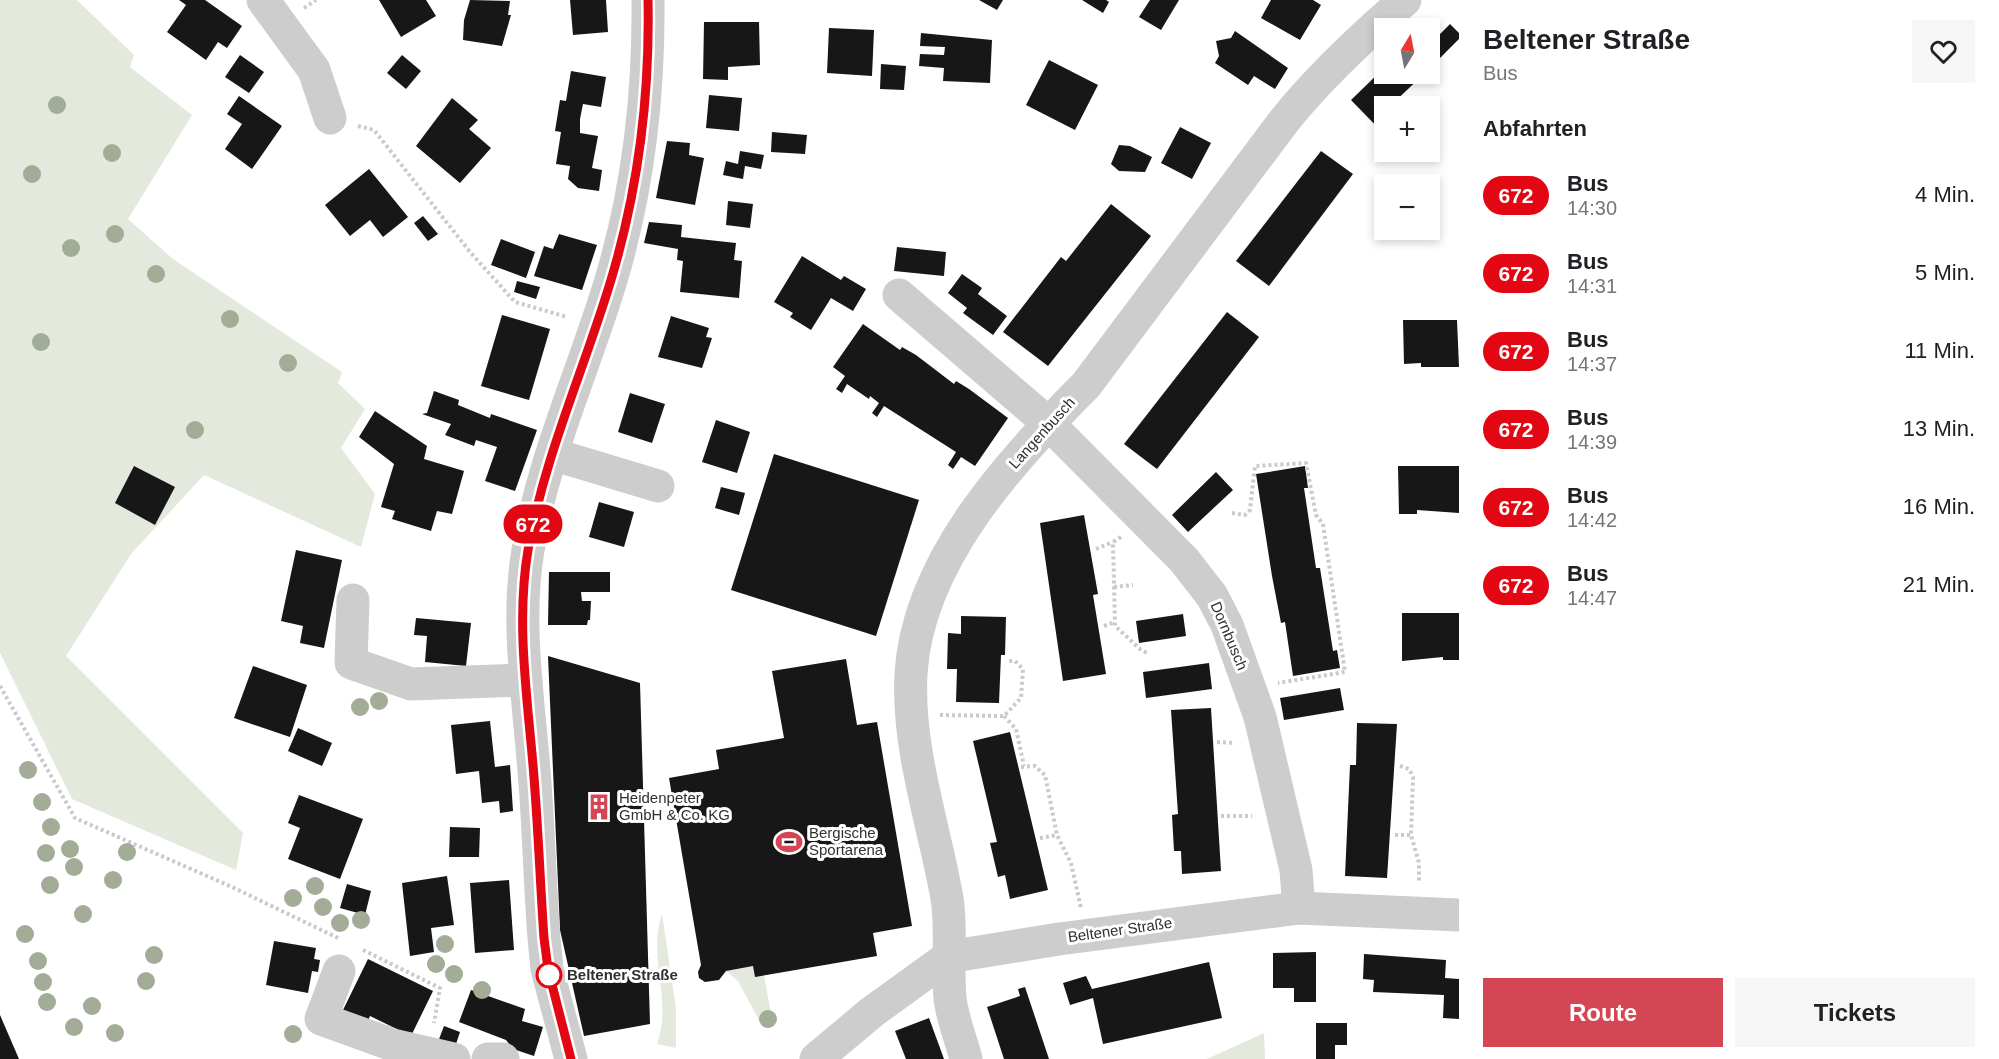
<!DOCTYPE html>
<html lang="de">
<meta charset="utf-8">
<style>
body{margin:0;font-family:Helvetica,sans-serif;background:#f6f6f6;color:#202124;height:100vh;display:flex;flex-direction:column;font-size:22px;white-space:nowrap}
*{box-sizing:border-box;margin:0}
p{font-size:20px;color:#757577}
.icon{flex:none;width:33px;height:33px;fill:none;stroke:currentColor;stroke-width:2;stroke-linecap:round;stroke-linejoin:round}
.map{position:relative;flex:1;overflow:hidden}
.details{display:flex;flex-direction:column;background:#fff;width:540px}
.details>*{flex:none}
.badge{padding:0 12px;border-radius:20px;font-size:21px;line-height:39px}
.needle{width:39px;rotate:10deg}
.fabs{position:absolute;left:1374px;top:18px;display:grid;gap:12px}
.fabs a{display:grid;place-items:center;width:66px;height:66px;border-radius:0px;background:#fff;box-shadow:0 3px 9px #0003;font-size:30px}
.map>.badge{position:absolute;translate:-50% -50%;box-shadow:0 0 0 3px #fff}
h2{padding:0 24px;font-size:22px;line-height:54px}
.round{display:grid;place-items:center;flex:none;width:63px;height:63px;border-radius:0px;background:#f6f6f6}
.summary{display:flex;align-items:center;justify-content:space-between;height:102px;padding:0 24px}
h1{font-size:28px;font-weight:600;line-height:45px}
.primary-button{display:flex;gap:12px;margin-top:auto;padding:12px 24px}
.primary-button a{flex:1;height:69px;border-radius:0px;background:#d44654;color:#fff;font-size:24px;font-weight:600;line-height:69px;text-align:center}
.primary-button a+a{background:#f6f6f6;color:#202124}
ul{padding:0;list-style:none}
li{display:flex;align-items:center;gap:18px;height:78px;padding:0 24px}
li div{flex:1}
li b{display:block;font-size:22px}
li em{font-style:normal}
li .badge{min-width:66px;font-weight:700;text-align:center}
main{display:flex;flex:1;min-height:0}
.map>svg:first-child{display:block}
.green{fill:#e4e9dd}
.building{fill:#171717}
.lines{fill:none;stroke-linecap:round;stroke-linejoin:round}
.path{stroke:#cacaca;stroke-width:4;stroke-dasharray:3 3;stroke-linecap:butt}
.minor{stroke:#cdcdcd;stroke-width:33}
.tree{fill:#a2ac97}
.line-casing{stroke:#fff;stroke-width:14}
.line{stroke:#e30613;stroke-width:9}
.stop-dot{fill:#fff;stroke:#e30613;stroke-width:3}
.labels{text-anchor:middle;stroke-width:6;stroke-linejoin:round;paint-order:stroke}
.street-label{font-size:15px;fill:#303030;stroke:#fff}
.poi-label{font-size:15px;fill:#303030;stroke:#fff;text-anchor:start}
.stop-label{font-size:15px;font-weight:bold;fill:#303030;stroke:#fff;text-anchor:start}
</style>
<main>
<div class="map">
<svg width="1459" height="1059" viewBox="0 0 1459 1059">
<rect width="100%" height="100%" fill="#fff"/>
<!-- green -->
<g class="green">
<polygon points="0,0 77,0 134,55 130,67 192,115 128,219 173,259 342,372 338,383 365,409 341,448 375,494 361,547 204,475 131,554 66,656 243,833 236,870 72,799 0,653"/>
<path d="M 662,914 L 676,1008 L 676,1048 L 657,1044 C 673,1002 647,956 662,914 Z"/>
<polygon points="753,966 764,975 773,1025 765,1026 761,1024 738,981 726,971"/>
<polygon points="1264,1033 1265,1059 1207,1059"/>
</g>
<!-- building -->
<g class="building">
<polygon points="179,0 205,0 242,26 227,48 218,42 206,60 167,32 186,5"/>
<polygon points="379,0 426,0 436,16 401,37"/>
<polygon points="470,0 510,1 508,15 511,15 502,46 463,40 464,20"/>
<polygon points="570,0 606,0 608,32 573,35"/>
<polygon points="979,0 1003,0 997,10"/>
<polygon points="1082,0 1106,0 1109,2 1103,13"/>
<polygon points="1150,0 1179,0 1161,30 1139,17"/>
<polygon points="1271,0 1313,0 1321,5 1300,40 1261,18"/>
<polygon points="704,22 759,22 760,65 728,67 728,80 703,79"/>
<polygon points="1450,24 1459,33 1459,39 1430,68 1430,28 1424,28 1428,25 1439,35"/>
<polygon points="829,28 874,30 872,76 827,73"/>
<polygon points="1235,31 1288,68 1275,89 1254,76 1248,85 1215,63 1219,56 1216,41 1231,38"/>
<polygon points="921,33 992,40 990,83 943,81 944,68 919,66 920,54 944,55 945,47 920,46"/>
<polygon points="240,55 264,72 249,93 225,77"/>
<polygon points="402,55 421,71 406,89 387,73"/>
<polygon points="1049,60 1098,85 1075,130 1026,105"/>
<polygon points="881,64 906,66 904,90 880,89"/>
<polygon points="1384,68 1384,74 1424,74 1390,106 1384,106 1384,134 1351,100"/>
<polygon points="571,71 606,77 601,107 583,104 580,119 580,133 598,136 592,168 602,170 599,191 578,188 568,179 570,166 556,164 561,132 555,131 560,100 566,101"/>
<polygon points="709,95 742,98 739,131 706,128"/>
<polygon points="239,96 282,126 252,169 225,149 242,124 227,114"/>
<polygon points="452,98 478,120 469,129 491,148 460,183 416,146"/>
<polygon points="1180,127 1211,143 1192,179 1161,163"/>
<polygon points="772,132 807,135 805,154 771,152"/>
<polygon points="667,141 690,143 689,155 704,158 695,205 656,198"/>
<polygon points="1119,145 1130,146 1152,157 1145,172 1119,171 1111,164"/>
<polygon points="740,151 764,155 761,169 745,166 743,179 723,175 726,161 738,164"/>
<polygon points="1321,151 1353,174 1269,286 1236,261"/>
<polygon points="369,169 408,217 383,237 370,220 350,236 325,205"/>
<polygon points="728,201 753,204 750,228 726,225"/>
<polygon points="1111,204 1151,236 1048,366 1003,332 1061,257 1066,261"/>
<polygon points="423,216 438,234 428,241 414,223"/>
<polygon points="649,222 682,225 681,237 736,243 734,260 742,261 739,298 680,292 683,261 677,260 678,249 644,243"/>
<polygon points="559,234 597,245 582,290 534,276 544,246 553,249"/>
<polygon points="501,239 535,252 526,278 491,265"/>
<polygon points="897,247 946,252 944,276 894,271"/>
<polygon points="802,256 841,280 844,276 866,289 853,311 831,298 811,330 790,317 793,313 774,302"/>
<polygon points="962,274 982,288 978,294 1007,316 993,335 963,313 967,308 948,293"/>
<polygon points="517,281 540,287 536,299 514,292"/>
<polygon points="1227,312 1259,337 1157,469 1124,444"/>
<polygon points="502,315 550,329 529,400 481,386"/>
<polygon points="671,316 709,328 706,337 712,338 702,368 658,357"/>
<polygon points="1403,320 1457,320 1459,367 1421,367 1421,363 1404,364"/>
<polygon points="863,324 900,350 902,347 916,355 954,384 956,381 969,389 1008,418 975,466 961,457 953,469 948,465 956,452 884,406 877,417 872,413 879,403 870,396 869,399 847,384 842,393 836,389 845,376 833,367"/>
<polygon points="434,391 459,400 458,405 485,416 490,418 491,414 537,430 515,491 485,481 497,447 476,440 474,446 445,435 451,424 422,414 427,413"/>
<polygon points="630,393 665,404 652,443 618,432"/>
<polygon points="375,411 427,446 424,459 464,471 452,514 437,511 431,531 392,519 395,511 381,507 394,464 359,437"/>
<polygon points="716,420 750,432 737,473 702,462"/>
<polygon points="774,454 919,500 876,636 731,590"/>
<polygon points="134,466 175,487 155,525 115,503"/>
<polygon points="1305,466 1308,488 1304,488 1316,568 1320,568 1333,651 1337,650 1340,668 1293,676 1285,622 1281,623 1272,576 1256,474"/>
<polygon points="1398,466 1459,466 1459,513 1417,510 1417,514 1399,514"/>
<polygon points="1216,472 1233,490 1188,532 1172,515"/>
<polygon points="721,487 745,493 739,515 715,508"/>
<polygon points="599,502 634,512 624,547 589,537"/>
<polygon points="1084,515 1098,594 1093,595 1106,674 1063,681 1040,523"/>
<polygon points="296,550 342,560 324,648 300,643 303,626 281,621"/>
<polygon points="549,572 610,572 610,592 581,592 582,601 591,601 590,620 588,620 587,625 548,625"/>
<polygon points="1402,613 1459,613 1459,660 1443,660 1443,657 1402,661"/>
<polygon points="1183,614 1186,636 1139,643 1136,621"/>
<polygon points="961,616 1006,617 1005,655 1001,655 999,703 956,702 957,669 947,669 948,633 961,634"/>
<polygon points="416,618 471,623 466,666 425,662 427,636 414,635"/>
<polygon points="548,656 640,683 650,1024 584,1036 560,930"/>
<polygon points="846,659 857,725 877,722 912,926 873,933 877,956 755,977 753,966 726,971 719,980 705,982 699,978 698,972 701,965 669,778 719,769 716,750 784,738 772,671"/>
<polygon points="1209,663 1212,689 1146,698 1143,672"/>
<polygon points="253,666 307,685 290,737 234,718"/>
<polygon points="1340,688 1344,710 1284,720 1280,698"/>
<polygon points="1211,708 1221,871 1182,874 1181,851 1174,851 1172,815 1178,814 1171,710"/>
<polygon points="490,721 495,767 510,765 513,811 500,813 499,801 482,803 479,771 456,774 451,725"/>
<polygon points="1357,723 1397,724 1387,878 1345,876 1350,765 1356,765"/>
<polygon points="298,728 332,743 322,766 288,751"/>
<polygon points="1010,732 1048,890 1010,899 1005,875 998,877 990,843 997,842 973,741"/>
<polygon points="299,795 363,819 340,879 288,859 300,828 288,823"/>
<polygon points="450,827 480,828 479,857 449,857"/>
<polygon points="447,876 454,925 431,928 434,952 410,956 402,883"/>
<polygon points="509,880 514,950 475,953 470,883"/>
<polygon points="347,884 371,891 365,915 340,908"/>
<polygon points="274,941 316,948 314,959 320,960 318,972 312,971 308,993 266,985"/>
<polygon points="1316,952 1316,1002 1294,1002 1294,988 1273,988 1273,953"/>
<polygon points="1364,954 1446,960 1445,978 1459,979 1459,1019 1443,1018 1444,995 1373,992 1374,980 1363,979"/>
<polygon points="368,959 433,991 411,1036 370,1016 367,1023 342,1012"/>
<polygon points="1209,962 1222,1018 1103,1044 1093,998 1070,1005 1063,983 1086,976 1092,989"/>
<polygon points="1025,987 1049,1059 1004,1059 987,1007 1020,996 1018,989"/>
<polygon points="471,990 525,1009 522,1021 543,1027 534,1056 513,1049 506,1040 459,1022"/>
<polygon points="0,1015 19,1059 0,1059"/>
<polygon points="929,1018 944,1059 906,1059 895,1031"/>
<polygon points="1316,1023 1347,1023 1347,1045 1335,1045 1335,1059 1316,1059"/>
<polygon points="444,1026 460,1032 453,1053 436,1047"/>
</g>
<g class="lines">
<!-- path -->
<g class="path">
<polyline points="304,8 316,0"/>
<polyline points="358,126 374,130 470,252 515,302 567,317"/>
<polyline points="1232,513 1245,515 1250,510 1255,466 1306,463 1316,515 1323,524 1345,672 1278,683"/>
<polyline points="1121,537 1113,542 1115,626 1140,649 1149,654"/>
<polyline points="1096,549 1113,542"/>
<polyline points="1114,587 1133,585"/>
<polyline points="1104,626 1115,622"/>
<polyline points="0,686 75,818 232,887 340,939"/>
<polyline points="940,715 1004,716 1021,698 1023,669 1015,661 1006,661"/>
<polyline points="1004,716 1016,729 1024,766"/>
<polyline points="1217,742 1235,743"/>
<polyline points="1400,766 1409,769 1413,777 1411,835 1419,863 1419,883"/>
<polyline points="1021,767 1035,766 1045,775 1057,835 1071,863 1081,908"/>
<polyline points="1221,816 1252,816"/>
<polyline points="1395,835 1411,835"/>
<polyline points="1040,838 1057,835"/>
<polyline points="363,950 440,988 434,1023"/>
</g>
<!-- minor -->
<g class="minor">
<polyline points="263,0 314,70 330,118"/>
<polyline points="899,295 1048,423 1184,560 1212,596 1227,625 1260,717 1296,870 1299,908"/>
<polyline points="552,454 658,486"/>
<polyline points="353,600 351,663 411,684 526,680"/>
<polyline points="339,971 321,1019 393,1045 454,1059"/>
<polyline points="488,1059 503,1059"/>
<path d="M 571,1059 L 547,969 L 544,938 C 540,887 539,835 535,784 C 530,707 515,627 528,550 C 543,457 584,370 611,280 C 638,190 649,94 648,0"/>
<polyline points="816,1059 872,1012 948,957 1059,939 1299,908 1459,915"/>
<path d="M 966,1059 C 961,1039 952,1018 950,998 C 947,965 952,930 947,898 C 934,825 907,749 911,674 C 917,562 1011,460 1086,385 L 1284,121 C 1320,76 1362,37 1405,0"/>
</g>
</g>
<!-- trees -->
<g class="tree">
<circle cx="57" cy="105" r="9"/>
<circle cx="112" cy="153" r="9"/>
<circle cx="32" cy="174" r="9"/>
<circle cx="115" cy="234" r="9"/>
<circle cx="71" cy="248" r="9"/>
<circle cx="156" cy="274" r="9"/>
<circle cx="230" cy="319" r="9"/>
<circle cx="41" cy="342" r="9"/>
<circle cx="288" cy="363" r="9"/>
<circle cx="195" cy="430" r="9"/>
<circle cx="379" cy="701" r="9"/>
<circle cx="360" cy="707" r="9"/>
<circle cx="28" cy="770" r="9"/>
<circle cx="42" cy="802" r="9"/>
<circle cx="51" cy="827" r="9"/>
<circle cx="70" cy="849" r="9"/>
<circle cx="127" cy="852" r="9"/>
<circle cx="46" cy="853" r="9"/>
<circle cx="74" cy="867" r="9"/>
<circle cx="113" cy="880" r="9"/>
<circle cx="50" cy="885" r="9"/>
<circle cx="315" cy="886" r="9"/>
<circle cx="293" cy="898" r="9"/>
<circle cx="323" cy="907" r="9"/>
<circle cx="83" cy="914" r="9"/>
<circle cx="361" cy="920" r="9"/>
<circle cx="340" cy="923" r="9"/>
<circle cx="25" cy="934" r="9"/>
<circle cx="445" cy="944" r="9"/>
<circle cx="154" cy="955" r="9"/>
<circle cx="38" cy="961" r="9"/>
<circle cx="436" cy="964" r="9"/>
<circle cx="454" cy="974" r="9"/>
<circle cx="146" cy="981" r="9"/>
<circle cx="43" cy="982" r="9"/>
<circle cx="482" cy="990" r="9"/>
<circle cx="47" cy="1002" r="9"/>
<circle cx="92" cy="1006" r="9"/>
<circle cx="768" cy="1019" r="9"/>
<circle cx="74" cy="1027" r="9"/>
<circle cx="115" cy="1033" r="9"/>
<circle cx="293" cy="1034" r="9"/>
</g>
<g class="lines">
<!-- line casing -->
<g class="line-casing">
<path id="line" d="M 571,1059 L 548,969 L 544,938 C 540,880 538,823 533,765 C 527,695 516,621 528,550 C 544,457 584,370 611,280 C 638,190 650,94 648,0"/>
</g>
<!-- line -->
<use href="#line" class="line"/>
</g>
<!-- icons -->
<defs>
<g id="building-bare" transform="scale(2.07)"><path d="M-4-6H4V6H1V3H-1V6H-4ZM-2.5-4.3h1.7v1.8h-1.7ZM.8-4.3h1.7v1.8H.8ZM-2.5-1h1.7V.8h-1.7ZM.8-1h1.7V.8H.8Z" fill="#d44654" stroke="#fff" stroke-width="2.5" paint-order="stroke"/></g>
<g id="stadium-bare" transform="scale(2.07)"><path d="M0-5a6.5 5 0 1 0 0 10a6.5 5 0 1 0 0-10ZM-3.5-1.8h7v3.6h-7Z" fill="#d44654" stroke="#fff" stroke-width="2.5" paint-order="stroke"/></g>
</defs>
<g fill-rule="evenodd">
<use href="#building-bare" x="599" y="807"/>
<use href="#stadium-bare" x="789" y="842"/>
</g>
<!-- markers -->
<circle class="stop-dot" cx="549" cy="975" r="12"/>
<g class="labels">
<!-- street labels -->
<g class="street-label">
<text transform="translate(1042 433) rotate(-48)" y="5">Langenbusch</text>
<text transform="translate(1229 636) rotate(67)" y="5">Dornbusch</text>
<text transform="translate(1120 930) rotate(-8)" y="5">Beltener Straße</text>
</g>
<!-- poi labels -->
<g class="poi-label">
<text x="619" y="803">Heidenpeter<tspan x="619" dy="17">GmbH &amp; Co. KG</tspan></text>
<text x="809" y="838">Bergische<tspan x="809" dy="17">Sportarena</tspan></text>
</g>
<!-- stop labels -->
<g class="stop-label">
<text x="567" y="980">Beltener Straße</text>
</g>
</g>
</svg>
<div class="fabs">
<a><svg class="needle" viewBox="-14 -14 28 28"><path d="M0-13l5 13h-10z" fill="#e53935"/><path d="M0 13l5-13h-10z" fill="#757577"/></svg></a>
<a>+</a>
<a>−</a>
</div>
<b class="badge" style="left:533px;top:524px;background:#e30613;color:#fff">672</b>
</div>
<section class="details">
<div class="summary"><div><h1>Beltener Straße</h1><p>Bus</p></div><a class="round"><svg class="icon" aria-label="heart" viewBox="0 0 24 24"><path d="M12 20l-8-8c-3-5 5-10 8-4 3-6 11-1 8 4z"/></svg></a></div>
<h2>Abfahrten</h2>
<ul>
<li><span class="badge" style="background:#e30613;color:#fff">672</span><div><b>Bus</b><p>14:30</p></div><em>4 Min.</em></li>
<li><span class="badge" style="background:#e30613;color:#fff">672</span><div><b>Bus</b><p>14:31</p></div><em>5 Min.</em></li>
<li><span class="badge" style="background:#e30613;color:#fff">672</span><div><b>Bus</b><p>14:37</p></div><em>11 Min.</em></li>
<li><span class="badge" style="background:#e30613;color:#fff">672</span><div><b>Bus</b><p>14:39</p></div><em>13 Min.</em></li>
<li><span class="badge" style="background:#e30613;color:#fff">672</span><div><b>Bus</b><p>14:42</p></div><em>16 Min.</em></li>
<li><span class="badge" style="background:#e30613;color:#fff">672</span><div><b>Bus</b><p>14:47</p></div><em>21 Min.</em></li>
</ul>
<div class="primary-button"><a>Route</a><a>Tickets</a></div>
</section>
</main>
